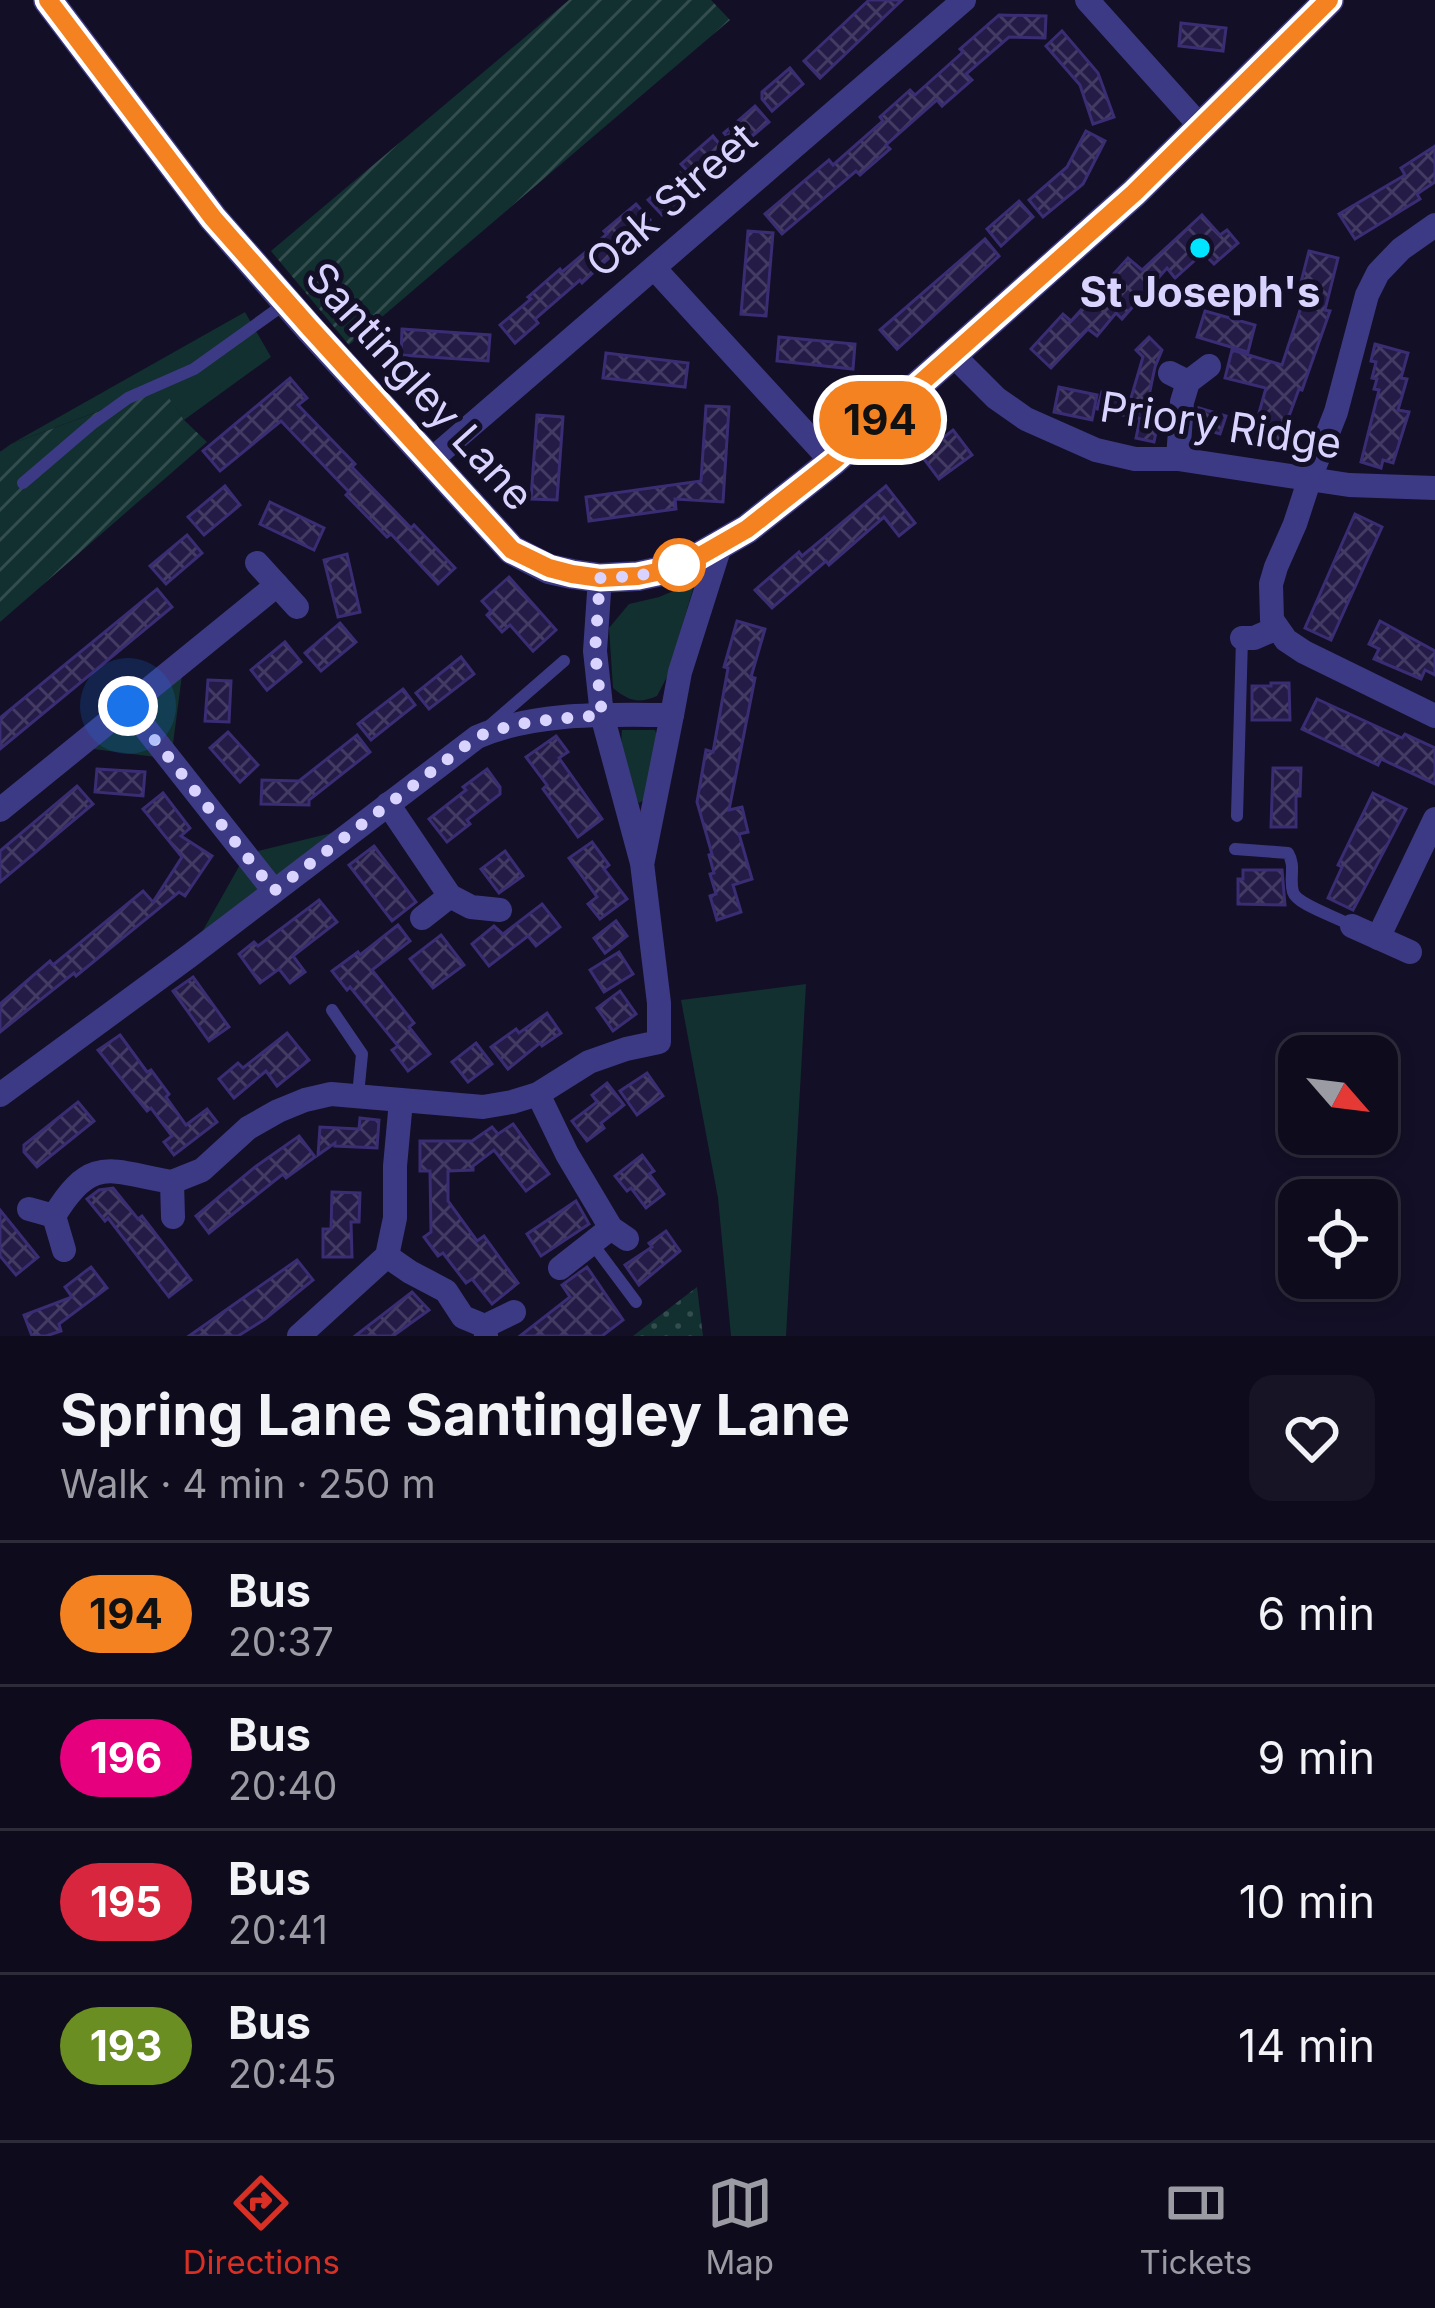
<!DOCTYPE html>
<meta charset="utf-8">
<style>
body{margin:0;font-family:Inter,sans-serif;background:#171425;color:#f1f3f6;height:100vh;display:flex;flex-direction:column;font-size:45px;white-space:nowrap}
*{box-sizing:border-box;margin:0}
p{font-size:39px;color:#9b9ba3}
.icon{flex:none;width:66px;height:66px;fill:none;stroke:currentColor;stroke-width:2;stroke-linecap:round;stroke-linejoin:round}
.map{position:relative;height:1336px;overflow:hidden}
.drawer{display:flex;flex-direction:column;background:#0e0b1c;flex:1}
.drawer>*{flex:none}
.badge{padding:0 24px;border-radius:39px;font-size:42px;line-height:78px}
.needle{width:78px;rotate:118deg}
.tools{position:absolute;left:1278px;top:1035px;display:grid;gap:24px}
.tools a{display:grid;place-items:center;width:120px;height:120px;border-radius:24px;background:#0e0b1c;box-shadow:0 6px 18px #0003,0 0 0 3px #2e2b3b;font-size:60px}
.you{position:absolute;width:60px;height:60px;margin:-30px;border:9px solid #fff;border-radius:50%;background:#1a73e8;box-shadow:0 0 0 18px #1a73e833}
.map>.badge{position:absolute;translate:-50% -50%;box-shadow:0 0 0 6px #fff}
.round{display:grid;place-items:center;flex:none;width:126px;height:126px;border-radius:24px;background:#171425}
.headline{display:flex;align-items:center;justify-content:space-between;height:204px;padding:0 60px}
h1{font-size:57px;font-weight:700;line-height:90px}
ul{padding:0;list-style:none}
li{display:flex;align-items:center;gap:36px;height:144px;padding:0 60px;border-top:3px solid #2e2b3b}
li div{flex:1}
li b{display:block;font-size:45px}
li em{font-style:normal}
li .badge{min-width:132px;font-weight:700;text-align:center}
.tab-bar{display:flex;justify-content:space-around;align-items:center;height:168px;border-top:3px solid #2e2b3b;background:#0e0b1c;font-size:33px;color:#9b9ba3}
.tab-bar a{display:grid;justify-items:center;gap:6px}
.tab-bar .selected{color:#d93025}
.map>svg:first-child{display:block}
.grass{fill:#12302f}
.park{fill:url(#park-dots)}
.garden{fill:url(#garden-furrows)}
.building{fill:url(#building-cross-hatch);stroke:#3b2d73;stroke-width:3}
.lines{fill:none;stroke-linecap:round;stroke-linejoin:round}
.service{stroke:#3d3a85;stroke-width:12}
.minor{stroke:#3d3a85;stroke-width:24}
.tertiary{stroke:#3d3a85;stroke-width:30}
.line-casing{stroke:#fff;stroke-width:27}
.line{stroke:#f58220;stroke-width:18}
.walk{stroke:#d9d4ff;stroke-width:12;stroke-dasharray:0 21.6}
.poi-dot{fill:#00e5ff;stroke:#130f26;stroke-width:4.5}
.stop-dot{fill:#fff;stroke:#f58220;stroke-width:6}
.labels{text-anchor:middle;stroke-width:10;stroke-linejoin:round;paint-order:stroke}
.street-label{font-size:42px;fill:#d9d4ff;stroke:#130f26}
.poi-label{font-size:42px;font-weight:bold;fill:#d9d4ff;stroke:#130f26}
</style>
<div class="map">
<svg width="1435" height="1336" viewBox="0 0 1435 1336">
<defs>
<pattern id="park-dots" width="8" height="8" patternUnits="userSpaceOnUse" patternTransform="scale(3)"><rect width="8" height="8" fill="#12302f"/><path d="M2 2h.1M6 6h.1" fill="none" stroke="#344d4e" stroke-width="1.8" stroke-linecap="round"/></pattern>
<pattern id="garden-furrows" width="10" height="10" patternUnits="userSpaceOnUse" patternTransform="scale(3)"><rect width="10" height="10" fill="#12302f"/><path d="M-1 1l2-2M0 10L10 0M9 11l2-2" fill="none" stroke="#344d4e"/></pattern>
<pattern id="building-cross-hatch" width="8" height="8" patternUnits="userSpaceOnUse" patternTransform="scale(3)"><rect width="8" height="8" fill="#241b47"/><path d="M0 0l8 8M0 8l8-8" fill="none" stroke="#433b63"/></pattern>
</defs>
<rect width="100%" height="100%" fill="#130f26"/>
<!-- grass -->
<g class="grass">
<polygon points="245,312 271,357 184,420 161,388 11,444"/>
<path d="M 695,582 L 668,675 L 657,696 C 638,704 629,701 613,688 L 609,628 L 629,604 L 659,597 Z"/>
<polygon points="184,660 171,759 78,747"/>
<path d="M 622,730 L 655,730 L 658,738 L 649,797 L 639,803 C 628,784 619,752 622,730 Z"/>
<polygon points="360,826 188,957 246,854"/>
<polygon points="806,984 786,1336 731,1336 718,1198 681,1000"/>
</g>
<!-- park -->
<polygon class="park" points="697,1287 703,1336 633,1336"/>
<!-- garden -->
<g class="garden">
<polygon points="569,0 711,0 730,20 349,345 271,251"/>
<polygon points="162,388 184,420 207,442 0,622 0,452 11,444"/>
</g>
<!-- building -->
<g class="building">
<polygon points="869,0 902,0 820,78 804,61"/>
<polygon points="999,15 1046,16 1045,38 1009,37 966,74 972,80 942,106 937,100 886,145 890,149 860,175 856,171 782,234 765,214 829,160 833,165 883,121 880,117 910,90 915,95 963,52 960,49"/>
<polygon points="1181,23 1226,28 1223,51 1179,46"/>
<polygon points="1062,31 1098,73 1114,117 1093,124 1080,85 1046,46"/>
<polygon points="790,68 803,84 772,111 762,99 762,92"/>
<polygon points="755,106 769,122 737,149 724,133"/>
<polygon points="1086,131 1105,141 1083,184 1043,217 1029,200 1067,167"/>
<polygon points="713,136 726,152 695,179 681,164"/>
<polygon points="1435,146 1435,182 1417,194 1420,199 1355,239 1339,214 1405,175 1401,168"/>
<polygon points="680,173 693,188 662,215 648,200"/>
<polygon points="1019,201 1033,217 1001,246 987,229"/>
<polygon points="636,204 650,220 582,283 580,280 535,319 538,323 515,343 500,325 531,299 528,297 560,269 562,272 607,234 604,231"/>
<polygon points="1202,215 1220,235 1227,230 1238,243 1214,264 1203,253 1175,278 1167,268 1122,319 1116,313 1097,336 1088,329 1051,368 1031,349 1063,314 1071,321 1128,258 1142,270"/>
<polygon points="748,231 773,233 766,316 741,314"/>
<polygon points="985,239 999,256 897,349 880,330"/>
<polygon points="1309,251 1338,258 1325,310 1330,311 1302,390 1299,389 1278,446 1252,438 1266,388 1225,378 1232,350 1282,365 1306,292 1299,290"/>
<polygon points="1205,311 1255,325 1248,352 1197,337"/>
<polygon points="402,329 490,335 488,361 401,355"/>
<polygon points="779,337 855,344 853,369 777,361"/>
<polygon points="1149,337 1162,350 1155,367 1146,410 1160,413 1154,442 1136,438 1140,419 1097,409 1102,392 1131,398 1143,357 1136,350"/>
<polygon points="1375,344 1408,353 1401,378 1407,379 1398,410 1409,412 1393,463 1383,460 1381,468 1361,462 1379,390 1374,389 1377,379 1372,378 1376,362 1371,361"/>
<polygon points="606,353 688,363 685,387 603,378"/>
<polygon points="290,378 307,398 298,405 355,464 352,467 411,528 414,525 455,568 438,584 391,534 387,537 346,495 349,492 281,421 220,471 203,451"/>
<polygon points="1059,387 1097,395 1092,420 1054,412"/>
<polygon points="706,406 729,407 723,502 675,499 676,509 589,521 586,497 701,481"/>
<polygon points="1199,408 1226,416 1220,434 1197,427"/>
<polygon points="537,415 563,417 557,500 531,499"/>
<polygon points="953,430 972,455 939,479 921,455"/>
<polygon points="225,486 240,505 204,535 188,517"/>
<polygon points="886,486 915,523 899,536 884,517 829,565 826,561 772,608 755,590 799,552 802,556"/>
<polygon points="270,502 324,528 314,550 260,524"/>
<polygon points="1355,514 1382,527 1331,640 1305,628"/>
<polygon points="187,535 202,553 166,584 150,566"/>
<polygon points="347,554 360,612 338,617 324,560"/>
<polygon points="509,577 556,630 533,651 510,625 502,632 487,615 491,611 482,601"/>
<polygon points="157,589 172,607 0,749 0,718"/>
<polygon points="737,621 765,629 751,677 755,678 729,810 742,807 748,832 739,834 752,879 733,885 741,912 717,920 710,896 716,894 710,874 714,873 709,855 712,854 697,802 706,750 713,752 728,668 724,667"/>
<polygon points="1380,621 1435,651 1435,675 1425,670 1421,679 1374,659 1379,649 1369,644"/>
<polygon points="340,623 356,642 321,671 305,653"/>
<polygon points="285,642 301,662 267,690 251,670"/>
<polygon points="461,657 474,674 429,709 416,693"/>
<polygon points="208,680 231,681 229,722 205,721"/>
<polygon points="1271,683 1289,683 1290,720 1252,720 1252,686 1271,686"/>
<polygon points="403,689 415,705 371,740 358,724"/>
<polygon points="1317,699 1402,738 1405,734 1435,748 1435,784 1381,759 1378,765 1302,729"/>
<polygon points="228,732 258,765 240,782 210,748"/>
<polygon points="357,735 370,752 309,800 309,805 261,804 262,780 299,781"/>
<polygon points="556,736 568,752 559,758 602,819 578,837 543,789 547,785 526,757"/>
<polygon points="1273,768 1301,768 1300,796 1296,796 1296,827 1271,827"/>
<polygon points="97,769 145,772 143,796 95,792"/>
<polygon points="487,769 500,787 500,794 467,820 470,824 447,842 429,819 466,790 463,787"/>
<polygon points="77,786 93,804 0,882 0,851"/>
<polygon points="163,793 190,828 181,836 212,856 185,896 179,892 76,976 74,973 0,1032 0,1004 50,961 53,965 143,891 153,902 182,857 143,809"/>
<polygon points="1373,793 1406,809 1353,910 1328,898 1342,867 1338,865"/>
<polygon points="592,842 609,865 604,869 627,899 600,919 588,904 597,897 569,858"/>
<polygon points="374,846 416,902 392,921 349,865"/>
<polygon points="505,851 523,876 499,893 481,869"/>
<polygon points="1243,870 1282,870 1285,905 1238,904 1238,879 1243,879"/>
<polygon points="319,900 337,922 293,956 305,972 290,983 279,969 260,983 239,954 254,942 258,946"/>
<polygon points="542,904 560,927 536,946 528,936 489,966 472,944 494,926 503,934"/>
<polygon points="616,921 627,936 605,953 594,938"/>
<polygon points="398,925 410,941 372,970 414,1023 409,1027 430,1054 408,1071 392,1050 398,1046 350,987 347,990 332,971 358,952 360,955"/>
<polygon points="441,935 464,965 433,988 410,959"/>
<polygon points="619,952 633,974 604,992 590,970"/>
<polygon points="193,977 229,1027 209,1041 173,991"/>
<polygon points="620,991 636,1014 613,1031 597,1008"/>
<polygon points="547,1013 561,1033 542,1046 540,1043 508,1069 491,1047 516,1029 519,1033"/>
<polygon points="287,1033 309,1060 277,1086 266,1071 234,1098 219,1079 238,1063 243,1068"/>
<polygon points="120,1035 147,1072 151,1070 169,1094 166,1097 186,1125 207,1109 217,1122 174,1155 164,1142 172,1136 151,1108 147,1111 98,1050"/>
<polygon points="476,1043 492,1064 468,1082 452,1062"/>
<polygon points="647,1073 663,1096 637,1115 620,1091"/>
<polygon points="607,1083 624,1105 601,1123 604,1128 587,1141 572,1121 597,1102 592,1095"/>
<polygon points="78,1102 94,1121 37,1167 24,1152 24,1145"/>
<polygon points="360,1118 379,1120 377,1148 335,1146 335,1143 318,1155 320,1127 359,1129"/>
<polygon points="513,1124 549,1174 526,1191 494,1150 473,1166 473,1170 448,1171 448,1201 477,1241 484,1236 518,1283 492,1304 472,1279 466,1283 443,1253 438,1256 424,1237 431,1232 430,1171 420,1171 420,1141 472,1141 492,1127 498,1134"/>
<polygon points="299,1136 315,1157 286,1178 283,1174 209,1233 196,1216 255,1167"/>
<polygon points="642,1155 654,1171 649,1174 664,1194 646,1208 631,1188 627,1191 615,1176"/>
<polygon points="113,1188 138,1219 142,1216 191,1280 169,1297 108,1218 105,1221 87,1199 99,1190"/>
<polygon points="332,1192 360,1193 359,1222 351,1222 352,1257 323,1257 323,1229 331,1229"/>
<polygon points="576,1201 589,1224 541,1256 527,1234"/>
<polygon points="0,1210 38,1257 16,1275 0,1256"/>
<polygon points="666,1231 680,1251 639,1285 625,1265 652,1247 649,1243"/>
<polygon points="297,1260 313,1280 265,1319 238,1336 189,1336"/>
<polygon points="91,1267 107,1288 59,1324 61,1331 46,1336 32,1336 24,1315 72,1297 65,1287"/>
<polygon points="587,1267 623,1320 602,1336 520,1336 570,1297 562,1285"/>
<polygon points="412,1292 429,1310 393,1336 355,1336"/>
</g>
<g class="lines">
<!-- service -->
<g class="service">
<polyline points="23,483 92,424 128,398 194,369 286,303"/>
<polyline points="488,727 564,661"/>
<polyline points="1237,816 1242,639"/>
<path d="M 1235,849 L 1288,853 C 1296,866 1289,878 1293,892 C 1297,905 1338,917 1352,926"/>
<polyline points="332,1010 362,1054 358,1095"/>
<polyline points="592,1243 636,1302"/>
</g>
<!-- minor -->
<g class="minor">
<polyline points="1087,0 1202,128"/>
<polyline points="1435,225 1401,249 1378,273 1367,295 1336,412 1310,478 1295,524 1276,567 1271,584 1272,620 1286,640 1304,652 1435,716"/>
<polyline points="654,268 832,462"/>
<polyline points="953,355 996,398 1026,419 1096,450 1135,459 1178,459 1349,485 1435,488"/>
<polyline points="1170,373 1188,382 1209,366"/>
<polyline points="1178,459 1182,402 1188,382"/>
<polyline points="431,460 964,0"/>
<polyline points="257,563 297,607"/>
<polyline points="1242,638 1254,638 1277,628"/>
<polyline points="128,706 274,891"/>
<polyline points="388,804 450,896 471,907 500,910"/>
<polyline points="0,810 277,585"/>
<polyline points="643,860 672,715"/>
<polyline points="422,918 450,896"/>
<polyline points="1352,926 1410,952"/>
<polyline points="1378,938 1435,819"/>
<polyline points="538,1094 567,1154 611,1228 627,1239"/>
<path d="M 0,1095 L 188,957 L 477,737 C 537,711 608,715 672,715 L 680,672 L 720,546"/>
<path d="M 29,1209 L 54,1216 C 92,1153 111,1172 172,1182"/>
<polyline points="54,1216 64,1250"/>
<polyline points="173,1217 172,1182 202,1170 248,1128 278,1111 305,1100 331,1094 483,1107 512,1102 538,1094 589,1062 626,1049 659,1042 659,1003 642,863 602,715 595,651 600,578"/>
<polyline points="387,1256 410,1272 446,1291 463,1317 485,1326 486,1336"/>
<polyline points="560,1268 611,1228"/>
<polyline points="485,1326 514,1312"/>
<polyline points="299,1336 387,1256 395,1218 395,1166 401,1101"/>
</g>
<!-- tertiary -->
<polyline class="tertiary" points="48,0 213,218 310,329 512,550 549,569 572,574 600,578 638,576 666,570 693,560 747,529 832,462 1134,193 1329,0"/>
</g>
<g class="lines">
<!-- line casing -->
<g class="line-casing">
<polyline id="line" points="48,0 213,218 310,328 512,550 549,568 572,574 600,578 638,576 666,570 693,560 747,529 832,462 1134,193 1329,0"/>
</g>
<!-- line -->
<use href="#line" class="line"/>
<!-- walk -->
<path class="walk" d="M 128,706 L 274,891 L 477,737 C 517,720 559,719 602,715 L 595,651 L 600,578 L 638,576 L 679,565"/>
</g>
<!-- markers -->
<circle class="poi-dot" cx="1200" cy="248" r="12"/>
<circle class="stop-dot" cx="679" cy="565" r="24"/>
<g class="labels">
<!-- street labels -->
<g class="street-label">
<text transform="translate(671 200) rotate(-41)" y="15">Oak Street</text>
<text transform="translate(420 386) rotate(48)" y="15">Santingley Lane</text>
<text transform="translate(1221 425) rotate(9)" y="15">Priory Ridge</text>
</g>
<!-- poi labels -->
<g class="poi-label">
<text x="1200" y="307">St Joseph's</text>
</g>
</g>
</svg>
<div class="tools">
<a><svg class="needle" viewBox="-14 -14 28 28"><path d="M0-13l5 13h-10z" fill="#e53935"/><path d="M0 13l5-13h-10z" fill="#9b9ba3"/></svg></a>
<a><svg class="icon" aria-label="locate" viewBox="0 0 24 24"><circle cx="12" cy="12" r="6"/><path d="M12 2v4M12 18v4M2 12h4M18 12h4"/></svg></a>
</div>
<div class="you" style="left:128px;top:706px"></div>
<b class="badge" style="left:880px;top:420px;background:#f58220;color:#111">194</b>
</div>
<section class="drawer">
<div class="headline"><div><h1>Spring Lane Santingley Lane</h1><p>Walk · 4 min · 250 m</p></div><a class="round"><svg class="icon" aria-label="heart" viewBox="0 0 24 24"><path d="M12 20l-8-8c-3-5 5-10 8-4 3-6 11-1 8 4z"/></svg></a></div>
<ul>
<li><span class="badge" style="background:#f58220;color:#111">194</span><div><b>Bus</b><p>20:37</p></div><em>6 min</em></li>
<li><span class="badge" style="background:#e6007e;color:#fff">196</span><div><b>Bus</b><p>20:40</p></div><em>9 min</em></li>
<li><span class="badge" style="background:#d7263d;color:#fff">195</span><div><b>Bus</b><p>20:41</p></div><em>10 min</em></li>
<li><span class="badge" style="background:#6b8e23;color:#fff">193</span><div><b>Bus</b><p>20:45</p></div><em>14 min</em></li>
</ul>
</section>
<nav class="tab-bar">
<a class="selected"><svg class="icon" aria-label="directions" viewBox="0 0 24 24"><path d="M12 3l9 9-9 9-9-9zM9 14v-3h6M13 9l2 2-2 2"/></svg>Directions</a>
<a><svg class="icon" aria-label="map" viewBox="0 0 24 24"><path d="M3 6l6-2 6 2 6-2v14l-6 2-6-2-6 2zM9 4v14M15 6v14"/></svg>Map</a>
<a><svg class="icon" aria-label="tickets" viewBox="0 0 24 24"><path d="M3 7h18v10H3zM15 7v10"/></svg>Tickets</a>
</nav>
